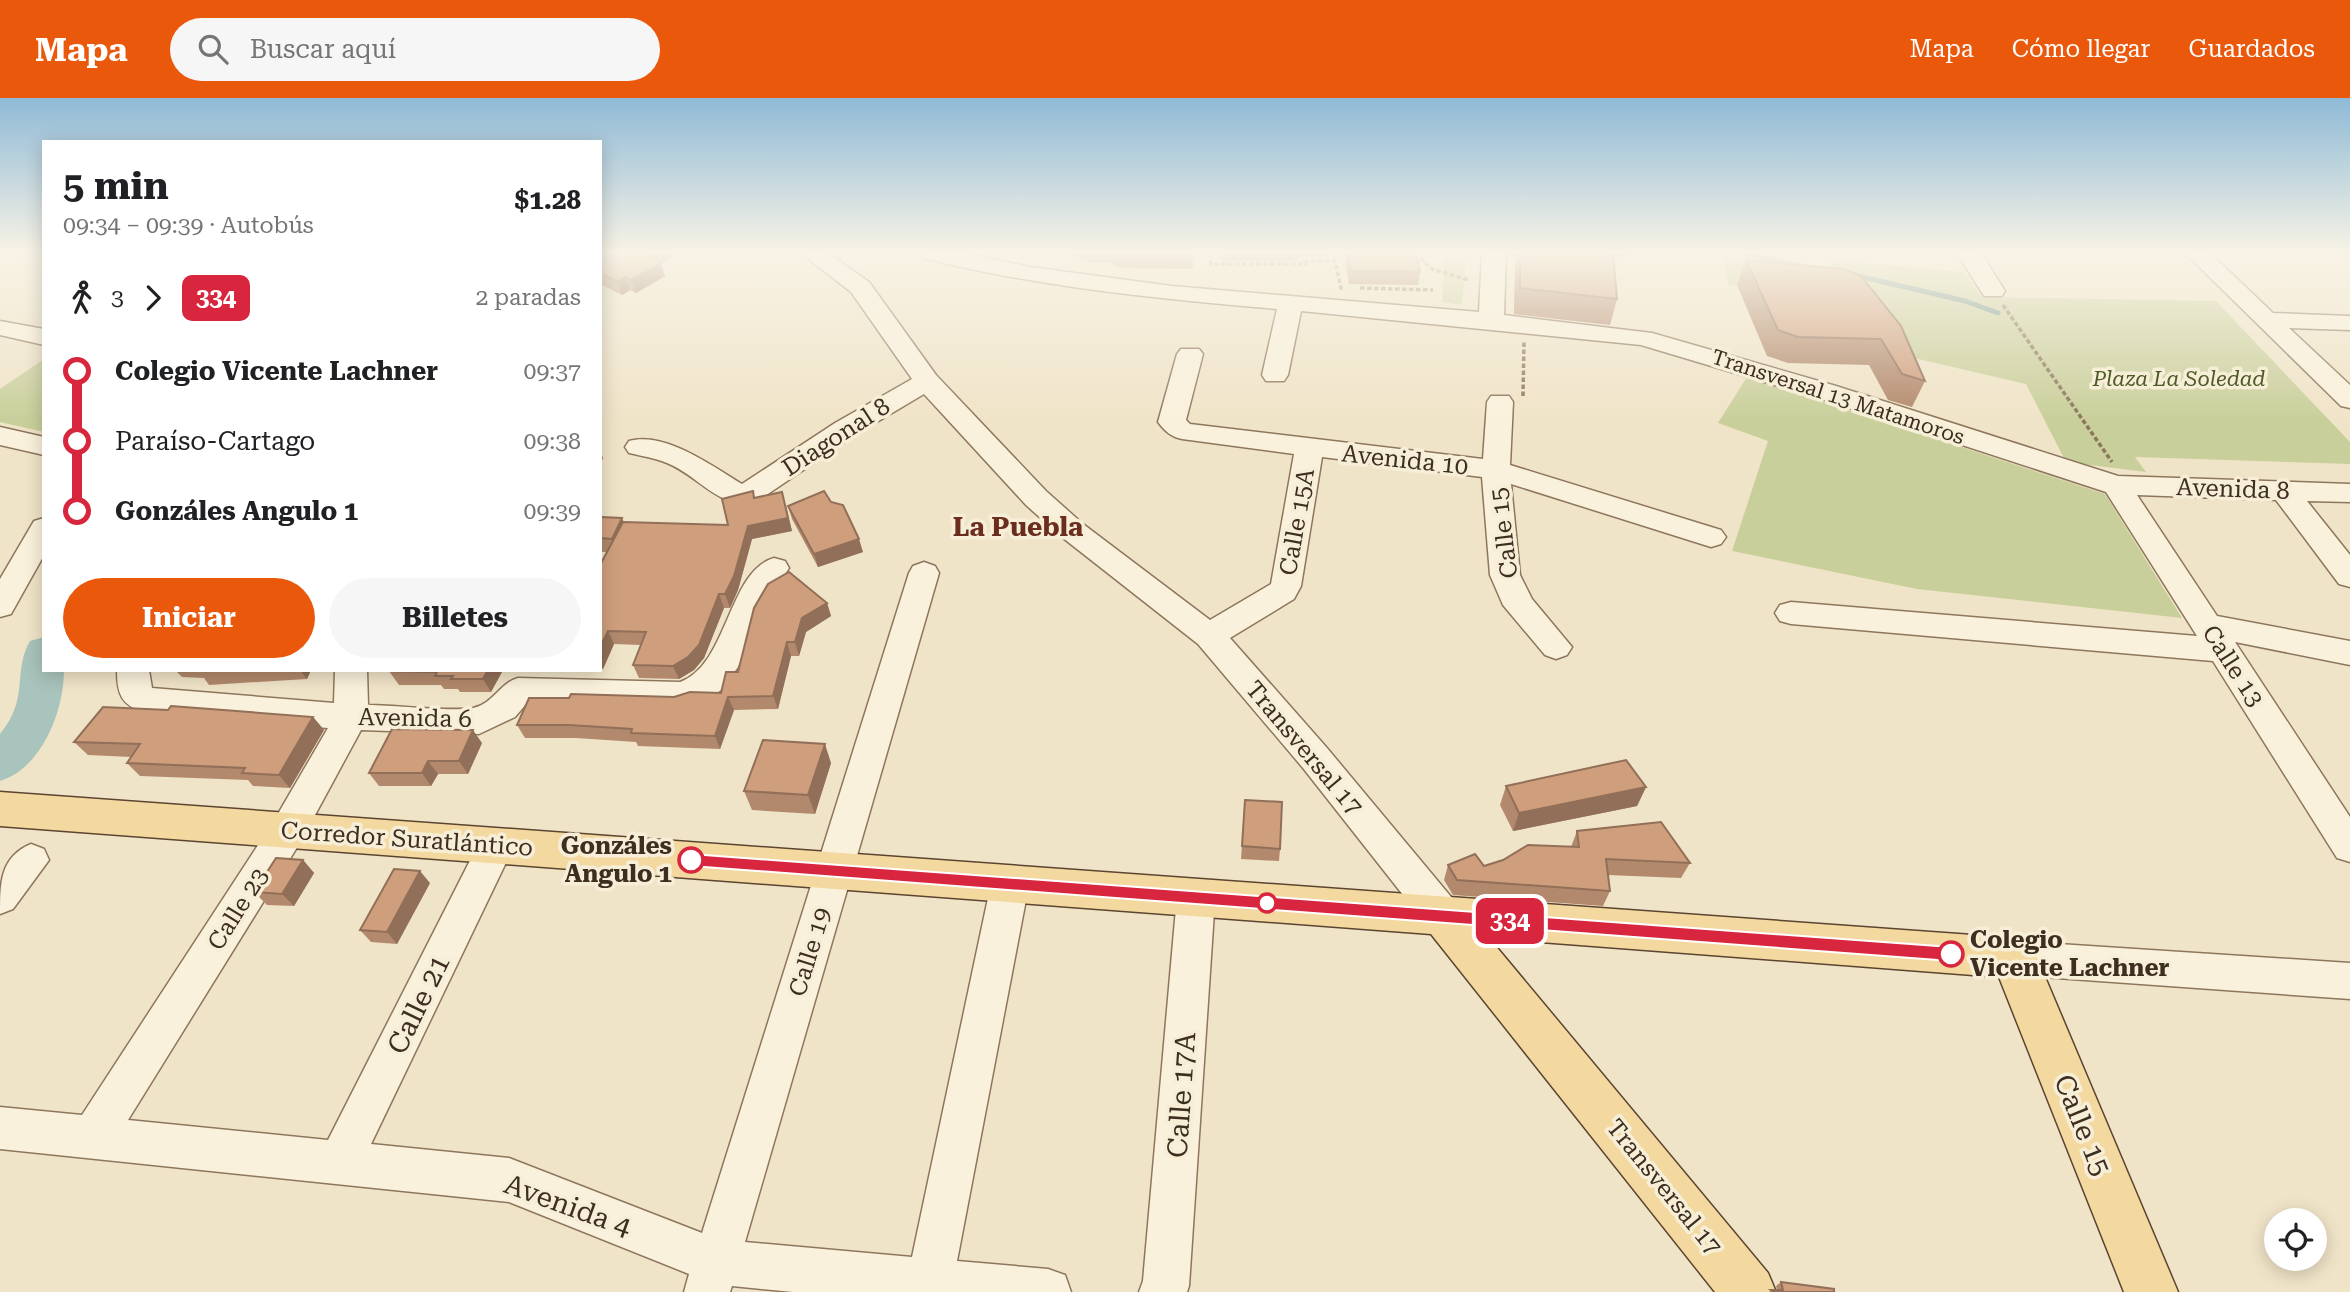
<!DOCTYPE html>
<html lang="es">
<meta charset="utf-8">
<style>
body{margin:0;font-family:"Roboto Serif",serif;background:#f6f6f6;color:#202124;height:100vh;display:flex;flex-direction:column;font-size:26px;white-space:nowrap}
*{box-sizing:border-box;margin:0}
p{font-size:23px;color:#757577}
.icon{flex:none;width:38px;height:38px;fill:none;stroke:currentColor;stroke-width:2;stroke-linecap:round;stroke-linejoin:round}
.map{position:relative;flex:1;overflow:hidden}
.drawer{position:absolute;left:42px;top:42px;width:560px;height:532px;display:flex;flex-direction:column;background:#fff;border-radius:0px;box-shadow:0 4px 18px #0003}
.drawer>*{flex:none}
.badge{padding:0 14px;border-radius:10px;font-size:24px;line-height:46px}
.tools{position:absolute;left:2264px;top:1110px;display:grid;gap:14px}
.tools a{display:grid;place-items:center;width:63px;height:63px;border-radius:50%;background:#fff;box-shadow:0 4px 18px #0003;font-size:35px}
.map>.badge{position:absolute;translate:-50% -50%;box-shadow:0 0 0 4px #fff}
.legs{display:flex;align-items:center;gap:10px;height:77px;padding:0 21px;font-size:23px}
.legs p{margin-inline-start:auto}
.head{display:flex;align-items:center;justify-content:space-between;height:119px;padding:0 21px}
h1{font-size:38px;font-weight:700;line-height:52px}
.cta{display:flex;gap:14px;margin-top:auto;padding:14px 21px}
.cta a{flex:1;height:80px;border-radius:42px;background:#ea580c;color:#fff;font-size:28px;font-weight:700;line-height:80px;text-align:center}
.cta a+a{background:#f6f6f6;color:#202124}
ul{padding:0 21px;list-style:none}
li{display:flex;align-items:center;gap:24px;height:70px;font-size:26px}
li i{display:grid;place-items:center;width:10px;height:100%;margin:0 9px;background:currentColor}
li i::after{content:'';width:18px;height:18px;margin:-9px;border:5px solid;border-radius:50%;background:#fff}
li p{margin-inline-start:auto}
li:first-child i{background:linear-gradient(#0000 50%,currentColor 0)}
li:last-child i{background:linear-gradient(currentColor 50%,#0000 0)}
header{display:flex;align-items:center;gap:42px;box-sizing:border-box;height:98px;padding:0 35px;background:#ea580c;color:#fff}
header strong{font-size:33px}
nav{display:flex;gap:38px;margin-inline-start:auto;font-size:24px}
.search{width:490px;height:63px;background:#f6f6f6;display:flex;align-items:center;gap:18px;box-sizing:border-box;padding:0 24px;border-radius:38px;color:#757577;font-size:26px}
.map>svg:first-child{display:block}
.green{fill:#c9cf9b}
.lines{fill:none;stroke-linecap:round;stroke-linejoin:round}
.stream{stroke:#6f938a;stroke-width:5}
.river{fill:#a9c4bc;fill-rule:evenodd}
.minor-casing{stroke:#8d765c;stroke-width:3}
.major-casing{stroke:#5b4430;stroke-width:3}
.path{stroke:#8d765c;stroke-width:3.5;stroke-dasharray:4.5 2.5;stroke-linecap:butt}
.minor{fill:#faf1dc;fill-rule:evenodd}
.major{fill:#f3d9a0;fill-rule:evenodd}
.wall{fill:#b2896c}
.shaded-wall{fill:#916f58}
.building{fill:#cf9f7d;stroke:#916f58;stroke-width:2}
.line-1{fill:#d7263d;stroke:#fff;stroke-width:2}
.stop-1-dot{fill:#fff;stroke:#d7263d;stroke-width:3.5}
.labels{text-anchor:middle;stroke-width:7;stroke-linejoin:round;paint-order:stroke}
.far-park-label{font-size:21px;font-style:italic;fill:#4d5a26;stroke:#f7eed8}
.far-street-label{font-size:21px;fill:#3d2e20;stroke:#f7eed8}
.street-label{font-size:24px;fill:#3d2e20;stroke:#f7eed8}
.stop-label{font-size:24px;font-weight:bold;fill:#3d2e20;stroke:#f7eed8;text-anchor:end}
.neighbourhood-label{font-size:26px;font-weight:bold;fill:#6b2e1e;stroke:#f7eed8}
.near-street-label{font-size:28px;fill:#3d2e20;stroke:#f7eed8}
</style>
<header>
<strong>Mapa</strong>
<div class="search"><svg class="icon" aria-label="search" viewBox="0 0 24 24"><circle cx="10" cy="10" r="6"/><path d="M15 15l6 6"/></svg>Buscar aquí</div>
<nav><a>Mapa</a><a>Cómo llegar</a><a>Guardados</a></nav>
</header>
<div class="map">
<svg width="2350" height="1194" viewBox="0 0 2350 1194">
<rect width="100%" height="100%" fill="#f0e4c8"/>
<!-- green -->
<g class="green">
<polygon points="1445,155 1466,155 1462,207 1442,204"/>
<polygon points="1723,156 1836,180 1829,162 1964,174 1982,199 2216,203 2350,344 2350,366 2135,359 2146,374 2066,364 2026,286 1888,254 1832,196 1729,187"/>
<polygon points="44,261 44,334 0,324 0,291"/>
<polygon points="1747,279 2105,396 2182,520 1917,491 1732,453 1768,343 1718,325"/>
</g>
<g class="lines">
<!-- stream -->
<g class="stream">
<polyline points="1506,155 1524,157"/>
<polyline points="1741,155 1801,168"/>
<polyline points="1606,158 1630,155"/>
<polyline points="1854,177 1965,203 1998,215"/>
</g>
<!-- river -->
<path class="river" d="M 44,539 L 44,572 L 64,572 C 64,613 42,670 0,683 L 0,636 C 30,600 12,574 30,543 Z"/>
<!-- minor casing -->
<g class="minor-casing">
<g id="minor">
<path d="M 801,155 L 828,155 L 869,184 L 936,277 L 1046,393 L 1083,426 L 1210,522 L 1271,486 L 1294,356 L 1182,341 C 1171,339 1165,333 1158,324 L 1177,256 L 1181,251 L 1199,251 L 1203,256 L 1186,322 L 1190,326 L 1483,361 L 1487,304 L 1491,298 L 1509,298 L 1513,304 L 1510,367 L 1721,432 L 1726,439 L 1721,446 L 1711,449 L 1511,386 L 1520,477 L 1532,501 L 1572,549 L 1567,557 L 1556,561 L 1545,557 L 1503,507 L 1490,477 L 1482,379 L 1322,359 L 1301,488 L 1294,501 L 1230,540 L 1327,650 L 1457,806 L 1462,818 L 1457,830 L 1443,835 L 1429,830 L 1303,670 L 1198,546 L 1063,440 L 1026,407 L 924,296 L 855,337 L 756,404 C 720,413 698,377 667,365 C 655,360 642,358 629,355 L 625,349 L 629,343 C 665,333 712,368 742,386 L 835,325 L 912,281 L 851,194 Z"/>
<path d="M 920,155 L 965,155 L 1030,169 L 1172,188 L 1479,214 L 1482,155 L 1506,155 L 1504,217 L 1652,235 L 1836,288 L 2118,378 L 2350,386 L 2350,404 L 2307,403 L 2350,457 L 2350,489 L 2339,486 L 2276,402 L 2137,397 L 2217,518 L 2350,543 L 2350,567 L 2235,544 L 2350,719 L 2350,764 L 2337,760 L 2213,563 L 1791,526 L 1780,523 L 1775,515 L 1780,507 L 1791,504 L 2197,538 L 2106,394 L 1818,300 L 1641,247 L 1301,213 L 1288,277 L 1284,283 L 1266,283 L 1262,277 L 1277,211 C 1158,201 1039,189 923,160 Z"/>
<polygon points="1957,155 1981,155 2005,193 2002,198 1984,198"/>
<polygon points="2185,155 2210,155 2273,215 2350,218 2350,232 2289,230 2350,287 2350,310 2341,308"/>
<polygon points="0,223 44,231 44,247 0,237"/>
<polygon points="0,329 44,339 44,357 0,347"/>
<polygon points="44,420 44,457 11,516 0,519 0,481 34,423"/>
<path d="M 774,460 L 785,463 L 789,470 L 759,516 L 738,569 L 721,592 L 708,601 L 680,610 L 527,605 L 515,619 L 479,636 L 361,632 L 301,743 L 128,1022 L 328,1042 L 483,737 L 496,733 L 509,737 L 514,748 L 371,1046 L 509,1060 L 702,1135 L 909,475 L 913,468 L 924,464 L 935,468 L 939,475 L 745,1144 L 912,1159 L 991,786 L 997,775 L 1010,770 L 1023,775 L 1029,786 L 957,1163 L 1048,1171 L 1065,1177 L 1071,1194 L 793,1194 L 732,1188 L 730,1194 L 684,1194 L 689,1176 L 509,1104 L 0,1051 L 0,1009 L 82,1017 L 275,721 L 328,630 L 145,615 C 121,607 117,596 117,572 L 149,572 L 152,590 L 334,605 L 335,572 L 367,572 L 368,607 C 395,607 449,614 473,610 C 493,606 500,585 518,580 L 680,584 C 728,567 728,473 774,460 Z"/>
<path d="M 31,746 L 44,751 L 49,762 L 13,811 L 0,816 C 0,785 0,759 31,746 Z"/>
<polygon points="1196,783 1209,788 1215,799 1189,1188 1187,1194 1139,1194 1143,1183 1177,799 1183,788"/>
<polygon points="2014,843 2350,865 2350,901 2014,877 2000,872 1994,860 2000,848"/>
</g>
</g>
<!-- major casing -->
<g class="major-casing">
<polygon id="major" points="0,694 2014,840 2030,846 2037,860 2178,1194 2124,1194 1999,879 1489,840 1768,1175 1776,1194 1715,1194 1431,836 0,728"/>
</g>
<!-- path -->
<g class="path">
<polyline points="1210,155 1211,166 1306,166 1305,163"/>
<polyline points="1304,155 1305,163 1335,163 1341,190 1344,190"/>
<polyline points="1415,155 1432,171 1469,182"/>
<polyline points="1360,190 1433,192"/>
<polyline points="2003,207 2112,364"/>
<polyline points="1523,298 1524,244"/>
</g>
<!-- minor -->
<use href="#minor" class="minor"/>
<!-- major -->
<use href="#major" class="major"/>
</g>
<!-- wall -->
<g class="wall">
<polygon points="614,155 678,155 661,166 665,178 636,195 630,192 622,197 600,186 600,163"/>
<polygon points="1064,155 1194,155 1193,171 1120,170 1108,164 1093,165"/>
<polygon points="1220,155 1330,155 1330,158 1298,158 1298,163 1221,163"/>
<polygon points="1344,155 1416,155 1420,174 1418,187 1349,186"/>
<polygon points="1517,155 1613,155 1617,201 1610,227 1514,216 1515,163"/>
<polygon points="1746,162 1843,171 1925,283 1912,309 1888,302 1869,267 1788,265 1767,258 1737,187"/>
<polygon points="755,400 786,407 792,433 752,441 738,492 730,510 724,510 704,560 694,572 679,581 639,580 633,567 641,547 614,546 603,571 600,571 600,467 607,454 600,454 600,419 624,424 728,427"/>
<polygon points="831,404 863,454 818,469 792,421 788,408"/>
<polygon points="827,505 831,518 806,534 799,558 791,558 778,611 734,612 720,651 638,648 636,644 576,640 525,640 517,627 674,599 721,595 738,574"/>
<polygon points="175,572 311,572 307,581 209,587 204,580 182,579"/>
<polygon points="503,572 491,594 460,594 458,591 444,591 441,587 399,587 389,573"/>
<polygon points="313,619 324,632 290,690 253,688 248,682 140,678 127,665 131,659 88,657 74,644"/>
<polygon points="482,645 468,676 438,676 431,688 379,688 369,675"/>
<polygon points="831,665 815,716 752,712 744,693"/>
<polygon points="1506,688 1646,689 1637,708 1513,733 1500,707"/>
<polygon points="1245,702 1280,751 1279,763 1241,761"/>
<polygon points="1577,733 1690,765 1681,780 1608,777 1610,793 1603,808 1453,797 1444,782 1448,767 1484,768 1571,749"/>
<polygon points="303,762 314,775 294,808 267,807 254,794"/>
<polygon points="430,785 397,846 371,844 360,832"/>
<polygon points="1781,1184 1834,1194 1769,1194 1771,1192 1777,1192 1776,1188"/>
</g>
<!-- shaded-wall -->
<g class="shaded-wall">
<polygon points="652,155 678,155 661,166 665,178 636,195 631,182 647,159"/>
<polygon points="625,179 630,192 622,197 618,184"/>
<polygon points="600,353 603,360 600,366"/>
<polygon points="782,394 792,433 752,441 738,492 730,510 725,496 748,428"/>
<polygon points="622,420 628,433 618,454 612,441"/>
<polygon points="859,441 863,454 818,469 814,456"/>
<polygon points="719,496 724,510 704,560 694,572 679,581 673,568"/>
<polygon points="827,505 831,518 806,534 799,558 795,544 802,520"/>
<polygon points="608,533 614,546 603,571 600,566 600,549"/>
<polygon points="787,544 791,558 778,611 773,598"/>
<polygon points="300,572 311,572 307,581"/>
<polygon points="488,572 503,572 491,594 483,581"/>
<polygon points="728,599 734,612 720,651 715,638"/>
<polygon points="313,619 324,632 290,690 279,677"/>
<polygon points="473,632 482,645 468,676 459,663"/>
<polygon points="825,646 831,665 815,716 808,697"/>
<polygon points="428,663 438,676 431,688 422,675"/>
<polygon points="1646,689 1637,708 1513,733 1519,715"/>
<polygon points="303,762 314,775 294,808 282,796"/>
<polygon points="420,773 430,785 397,846 387,834"/>
</g>
<!-- building -->
<g class="building">
<polygon points="614,155 652,155 647,159 661,165 631,182 625,179 618,184 600,175 600,163"/>
<polygon points="1348,155 1416,155 1420,174 1350,173"/>
<polygon points="1520,155 1613,155 1617,201 1520,190"/>
<polygon points="1746,162 1843,171 1861,178 1901,228 1925,283 1902,276 1881,241 1798,239 1778,232"/>
<polygon points="753,393 754,400 782,394 788,420 748,428 734,478 725,496 719,496 699,547 688,559 673,568 633,567 646,534 608,533 600,549 600,467 623,424 728,427 722,401"/>
<polygon points="824,393 831,404 843,407 859,441 814,456 788,408"/>
<polygon points="600,419 622,420 612,441 600,440"/>
<polygon points="789,474 827,505 802,520 795,544 787,544 773,598 728,599 715,638 631,635 632,631 569,627 517,627 529,600 569,600 571,596 674,599 690,594 721,595 726,574 738,574 754,510 768,486"/>
<polygon points="390,572 488,572 483,581 451,581 453,578 435,578 437,574 389,573"/>
<polygon points="171,608 313,619 279,677 242,675 245,670 127,665 140,646 74,644 103,609 168,612"/>
<polygon points="392,631 473,632 459,663 428,663 422,675 369,675"/>
<polygon points="763,642 825,646 808,697 744,693"/>
<polygon points="1626,662 1646,689 1519,715 1506,688"/>
<polygon points="1245,702 1282,704 1280,751 1242,748"/>
<polygon points="1661,724 1690,765 1606,761 1610,793 1457,782 1448,767 1475,756 1484,768 1503,762 1528,747 1579,749 1577,733"/>
<polygon points="276,760 303,762 282,796 254,794"/>
<polygon points="394,771 420,773 387,834 360,832"/>
<polygon points="1781,1184 1834,1191 1834,1194 1774,1194 1771,1192 1783,1192"/>
</g>
<!-- sky -->
<linearGradient id="sky" x2="0" y2="1"><stop stop-color="#8fbad6"/><stop offset="0.48" stop-color="#f8f3e6"/><stop offset="1" stop-color="#f8f3e6" stop-opacity="0"/></linearGradient>
<rect width="2350" height="322" fill="url(#sky)"/>
<!-- line-1 -->
<polygon class="line-1" points="691,756 1951,849 1959,856 1951,863 691,768 683,762"/>
<!-- markers -->
<g class="stop-1-dot">
<circle cx="691" cy="762" r="12"/>
<circle cx="1267" cy="805" r="9"/>
<circle cx="1951" cy="856" r="12"/>
</g>
<g class="labels">
<!-- far-park labels -->
<g class="far-park-label">
<text x="2179" y="288">Plaza La Soledad</text>
</g>
<!-- far-street labels -->
<g class="far-street-label">
<text transform="translate(1838 299) rotate(18)" y="7">Transversal 13 Matamoros</text>
</g>
<!-- street labels -->
<g class="street-label">
<text transform="translate(836 339) rotate(-33)" y="8">Diagonal 8</text>
<text transform="translate(1405 362) rotate(6)" y="8">Avenida 10</text>
<text transform="translate(2233 391) rotate(2)" y="8">Avenida 8</text>
<text transform="translate(1297 424) rotate(-80)" y="8">Calle 15A</text>
<text transform="translate(1504 435) rotate(-97)" y="8">Calle 15</text>
<text transform="translate(2233 568) rotate(57)" y="8">Calle 13</text>
<text transform="translate(415 620) rotate(1)" y="8">Avenida 6</text>
<text transform="translate(1304 650) rotate(50)" y="8">Transversal 17</text>
<text transform="translate(407 741) rotate(4)" y="8">Corredor Suratlántico</text>
<text transform="translate(238 811) rotate(-58)" y="8">Calle 23</text>
<text transform="translate(810 854) rotate(-73)" y="8">Calle 19</text>
<text transform="translate(1664 1089) rotate(51)" y="8">Transversal 17</text>
</g>
<!-- stop labels -->
<g class="stop-label">
<text x="672" y="756">Gonzáles<tspan x="672" dy="28">Angulo 1</tspan></text>
<text x="1970" y="850" text-anchor="start">Colegio<tspan x="1970" dy="28">Vicente Lachner</tspan></text>
</g>
<!-- neighbourhood labels -->
<g class="neighbourhood-label">
<text x="1018" y="438">La Puebla</text>
</g>
<!-- near-street labels -->
<g class="near-street-label">
<text transform="translate(418 906) rotate(-64)" y="10">Calle 21</text>
<text transform="translate(1181 997) rotate(-86)" y="10">Calle 17A</text>
<text transform="translate(2083 1027) rotate(68)" y="10">Calle 15</text>
<text transform="translate(568 1107) rotate(20)" y="10">Avenida 4</text>
</g>
</g>
</svg>
<div class="tools">
<a><svg class="icon" aria-label="locate" viewBox="0 0 24 24"><circle cx="12" cy="12" r="6"/><path d="M12 2v4M12 18v4M2 12h4M18 12h4"/></svg></a>
</div>
<b class="badge" style="left:1510px;top:823px;background:#d7263d;color:#fff">334</b>
<section class="drawer">
<div class="head"><div><h1>5 min</h1><p>09:34 – 09:39 · Autobús</p></div><b>$1.28</b></div>
<div class="legs"><svg class="icon" aria-label="walk" viewBox="0 0 24 24"><circle cx="13" cy="4" r="2"/><path d="M13 8l-2 6 4 7M11 14l-3 7M7 12l3-4h3l4 4"/></svg>3<svg class="icon" aria-label="forward" viewBox="0 0 24 24"><path d="M9 5l7 7-7 7"/></svg><b class="badge" style="background:#d7263d;color:#fff">334</b><p>2 paradas</p></div>
<ul>
<li><i style="color:#d7263d"></i><b>Colegio Vicente Lachner</b><p>09:37</p></li>
<li><i style="color:#d7263d"></i><span>Paraíso-Cartago</span><p>09:38</p></li>
<li><i style="color:#d7263d"></i><b>Gonzáles Angulo 1</b><p>09:39</p></li>
</ul>
<div class="cta"><a>Iniciar</a><a>Billetes</a></div>
</section>
</div>
